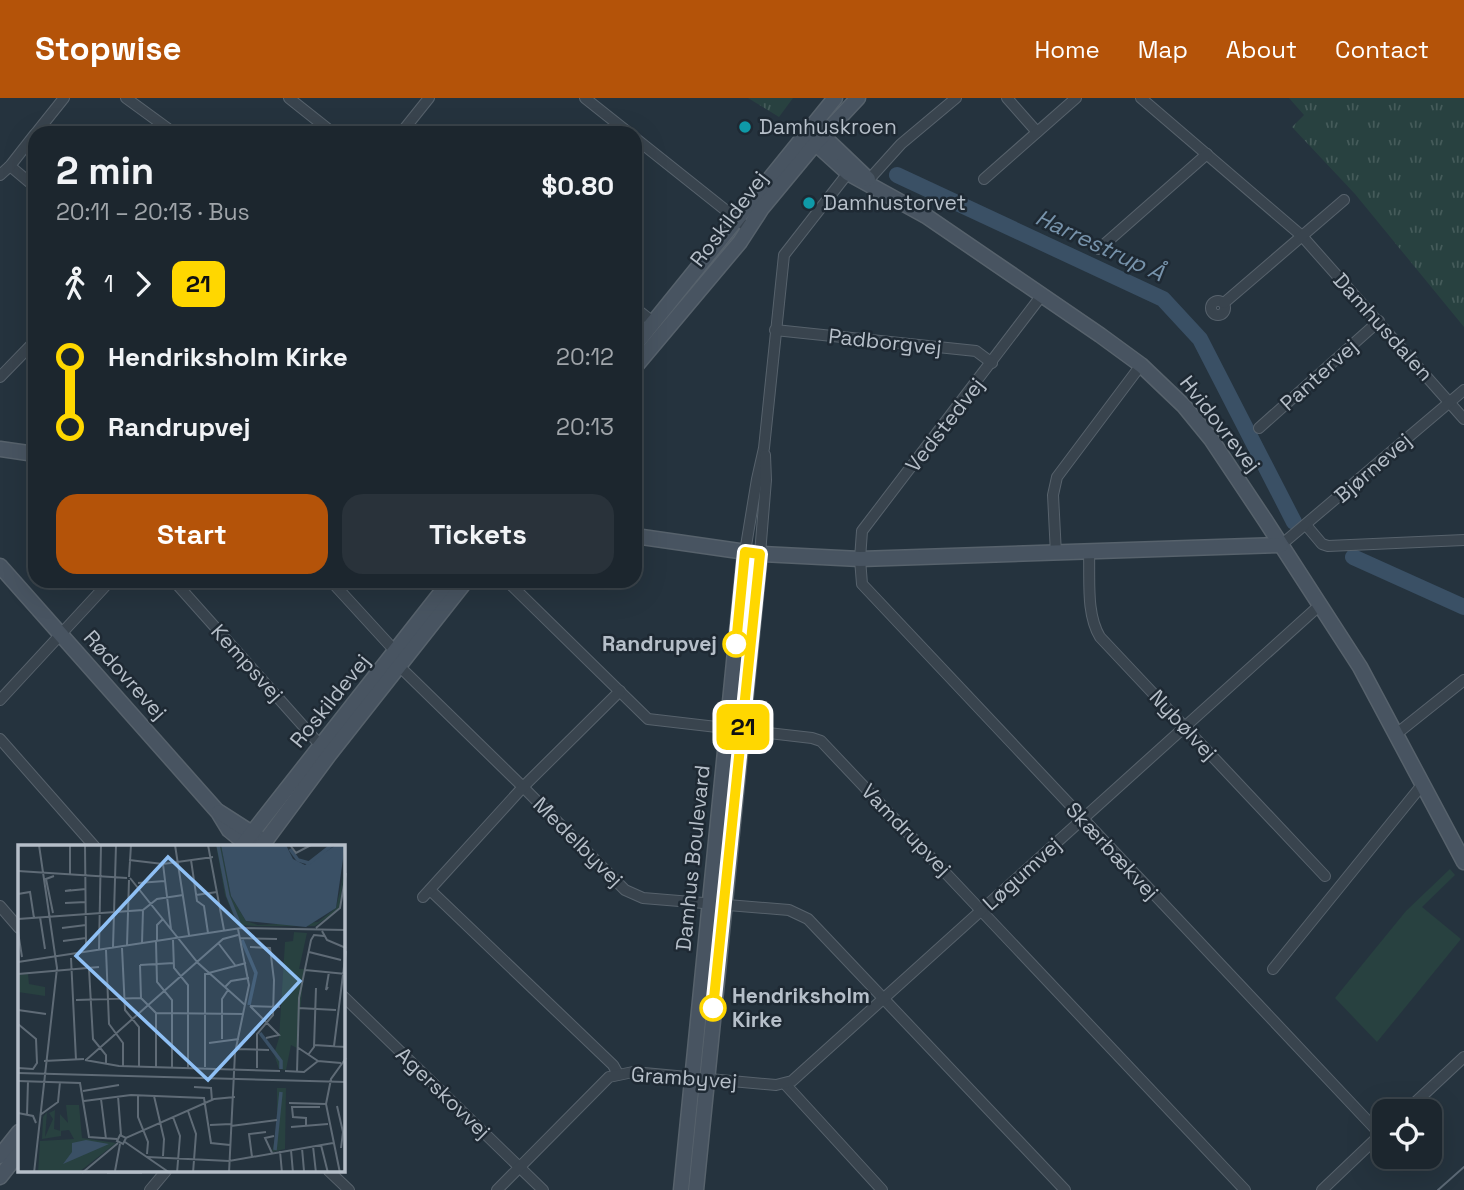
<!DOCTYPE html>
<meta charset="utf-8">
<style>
body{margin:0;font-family:"Space Grotesk",sans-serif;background:#29323a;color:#f1f3f6;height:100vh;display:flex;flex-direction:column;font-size:26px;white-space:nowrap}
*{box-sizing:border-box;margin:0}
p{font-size:23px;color:#a0a5aa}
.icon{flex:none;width:38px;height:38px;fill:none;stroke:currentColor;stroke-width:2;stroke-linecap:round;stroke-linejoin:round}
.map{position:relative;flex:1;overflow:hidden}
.drawer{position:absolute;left:28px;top:28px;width:614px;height:462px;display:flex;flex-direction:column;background:#1c262e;border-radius:21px;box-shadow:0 7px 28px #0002,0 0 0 2px #3a434a}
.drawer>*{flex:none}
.badge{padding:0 14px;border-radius:10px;font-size:24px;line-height:46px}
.tools{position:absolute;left:1372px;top:1001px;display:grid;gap:14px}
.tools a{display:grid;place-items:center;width:70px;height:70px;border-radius:14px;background:#1c262e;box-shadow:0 7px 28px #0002,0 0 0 2px #3a434a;font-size:35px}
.map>.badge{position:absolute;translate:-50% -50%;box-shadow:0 0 0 4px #fff}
.legs{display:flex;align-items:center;gap:10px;height:77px;padding:0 28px;font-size:23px}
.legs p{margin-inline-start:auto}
.head{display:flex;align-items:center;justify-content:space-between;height:119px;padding:0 28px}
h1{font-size:38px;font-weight:700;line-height:52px}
.primary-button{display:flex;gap:14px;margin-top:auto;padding:14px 28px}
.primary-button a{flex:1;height:80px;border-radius:21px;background:#b45309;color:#fff;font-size:28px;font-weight:700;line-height:80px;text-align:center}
.primary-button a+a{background:#29323a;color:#f1f3f6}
ul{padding:0 28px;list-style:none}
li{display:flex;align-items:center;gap:24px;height:70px;font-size:26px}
li i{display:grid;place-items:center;width:10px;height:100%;margin:0 9px;background:currentColor}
li i::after{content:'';width:18px;height:18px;margin:-9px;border:5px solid;border-radius:50%;background:#1c262e}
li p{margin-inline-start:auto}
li:first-child i{background:linear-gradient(#0000 50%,currentColor 0)}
li:last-child i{background:linear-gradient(currentColor 50%,#0000 0)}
header{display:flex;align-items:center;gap:42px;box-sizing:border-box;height:98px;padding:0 35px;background:#b45309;color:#fff}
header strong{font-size:33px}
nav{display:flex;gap:38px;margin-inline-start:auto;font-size:24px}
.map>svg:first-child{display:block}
.grass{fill:#284140}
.park{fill:url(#park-tufts)}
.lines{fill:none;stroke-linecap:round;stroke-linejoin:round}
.river{stroke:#3a5065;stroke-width:16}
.street-casing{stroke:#57626c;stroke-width:12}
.secondary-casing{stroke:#57626c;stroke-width:17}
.street{stroke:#39444e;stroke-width:10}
.secondary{stroke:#485461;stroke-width:14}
.tram{stroke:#5c6975;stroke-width:2}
.line-1-casing{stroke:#fff;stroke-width:16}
.line-1{stroke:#ffd700;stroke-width:10}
.culture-dot{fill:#0f9aa8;stroke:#1e2933;stroke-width:2.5}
.stop-1-dot{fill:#fff;stroke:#ffd700;stroke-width:3.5}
.labels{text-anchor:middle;stroke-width:5;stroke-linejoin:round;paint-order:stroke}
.poi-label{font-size:21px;fill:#b6bfc9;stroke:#1e2933;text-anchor:start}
.street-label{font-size:21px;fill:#b6bfc9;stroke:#1e2933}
.stop-label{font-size:21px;font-weight:bold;fill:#b6bfc9;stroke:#1e2933;text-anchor:end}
.water-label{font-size:23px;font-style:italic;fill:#7793ab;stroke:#1e2933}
.inset-river{fill:none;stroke:#3a5065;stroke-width:3.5}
.inset-road{fill:none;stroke:#5f6b76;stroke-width:2}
.view{fill:#8fc0f5;fill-opacity:0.15;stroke:#8fc0f5;stroke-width:3.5}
.inset-edge{fill:none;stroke:#b6bfc9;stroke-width:3.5}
</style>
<header>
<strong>Stopwise</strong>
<nav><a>Home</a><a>Map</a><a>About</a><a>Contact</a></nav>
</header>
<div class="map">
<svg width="1464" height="1092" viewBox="0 0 1464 1092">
<defs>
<pattern id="park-tufts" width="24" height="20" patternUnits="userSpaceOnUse" patternTransform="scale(1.75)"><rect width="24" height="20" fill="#284140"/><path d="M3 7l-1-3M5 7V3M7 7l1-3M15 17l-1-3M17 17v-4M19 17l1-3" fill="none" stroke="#455b5a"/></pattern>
</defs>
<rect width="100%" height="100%" fill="#25333e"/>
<!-- grass -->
<polygon class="grass" points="1450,771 1455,777 1422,809 1461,841 1377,944 1335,900 1406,813"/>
<!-- park -->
<g class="park">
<polygon points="748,0 793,0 779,19"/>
<polygon points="1289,0 1464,0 1464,229 1355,96 1292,29 1304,17"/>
</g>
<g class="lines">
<!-- river -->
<g class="river">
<polyline points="897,77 1163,201 1200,241 1294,424"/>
<polyline points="1353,459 1464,509"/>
</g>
<!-- street casing -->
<g class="street-casing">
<g id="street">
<polyline points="126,0 174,35"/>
<polyline points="289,0 333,35"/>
<polyline points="585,0 629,35"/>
<polyline points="1007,0 1037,34"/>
<polyline points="1141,0 1302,138 1464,321"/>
<polyline points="36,35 64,0"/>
<polyline points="401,35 429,0"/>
<polyline points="635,40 748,130"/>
<polyline points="10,68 35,89"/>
<polyline points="0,77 10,68 35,36"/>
<polyline points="984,81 1076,0"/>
<polyline points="865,86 901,46 956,0"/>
<polyline points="1099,151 1207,56"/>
<polyline points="1042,197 862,433 860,461 862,486 1381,1037"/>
<circle cx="1218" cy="210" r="7"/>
<polyline points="1224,205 1344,102"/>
<polyline points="635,210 653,224"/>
<polyline points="775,232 976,253 992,265"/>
<polyline points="0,279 35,243"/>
<polyline points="1259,330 1379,223"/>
<polyline points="1306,427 1322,446 1328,448 1464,442"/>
<polyline points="1281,447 1464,292"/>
<polyline points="745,454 757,381 764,350 784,157 848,75"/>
<path d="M 1089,455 C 1090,482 1086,516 1100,539 L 1325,778"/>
<polyline points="760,456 766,382 765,357"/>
<polyline points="1056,456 1053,397 1057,379 1141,267"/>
<polyline points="174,483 321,648"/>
<polyline points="331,483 396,554"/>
<polyline points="507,483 648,621 812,640 821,643 1245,1092"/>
<polyline points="399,568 523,689 625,792 643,800 789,812 808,821 1065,1092"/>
<polyline points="0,602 110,483"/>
<polyline points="1395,637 1464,582"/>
<polyline points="0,641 95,749"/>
<polyline points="430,792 613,967 618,976"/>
<polyline points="423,799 523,689 620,593"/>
<polyline points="0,808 19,830"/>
<polyline points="1273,871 1422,687"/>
<polyline points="343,898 543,1092"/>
<polyline points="785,986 882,1092"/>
<polyline points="1406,1013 1464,959"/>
<polyline points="329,1073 349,1092"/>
<polyline points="150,1092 166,1073"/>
<polyline points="497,1092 609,979 633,974 776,987 792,983 1320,507"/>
<polyline points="1322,1092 1384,1033"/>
</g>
</g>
<!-- secondary casing -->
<g class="secondary-casing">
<g id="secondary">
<polyline points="805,36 848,75 926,118 1100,237 1141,267 1184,308 1211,341 1265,422 1360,569 1464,764"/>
<polyline points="814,37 823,38 868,81"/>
<polyline points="635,247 835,0"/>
<polyline points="635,269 740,144 762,110 815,46 858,0"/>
<polyline points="0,351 35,356"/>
<polyline points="635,438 760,456 860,461 1281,447"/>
<polyline points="0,468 218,714 229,732 250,749"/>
<polyline points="219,714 258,739"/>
<polyline points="241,749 450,483"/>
<polyline points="261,749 329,657 466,483"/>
<polyline points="0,1058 19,1034"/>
<polyline points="0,1079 19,1055"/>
<polyline points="681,1092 745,454"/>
<polyline points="696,1092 760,456"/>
</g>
</g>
<!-- street -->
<use href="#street" class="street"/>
<!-- secondary -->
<use href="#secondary" class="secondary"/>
<!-- tram -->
<polyline class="tram" points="1438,1092 1464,1069"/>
</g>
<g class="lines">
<!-- line-1 casing -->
<g class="line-1-casing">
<polyline id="line-1" points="713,910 760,456 745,454 736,546"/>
</g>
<!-- line-1 -->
<use href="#line-1" class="line-1"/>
</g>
<!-- markers -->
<g class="culture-dot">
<circle cx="745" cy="29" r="7"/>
<circle cx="809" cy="105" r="7"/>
</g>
<g class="stop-1-dot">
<circle cx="736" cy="546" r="12"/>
<circle cx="713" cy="910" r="12"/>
</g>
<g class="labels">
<!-- poi labels -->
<g class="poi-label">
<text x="759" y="36">Damhuskroen</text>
<text x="823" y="112">Damhustorvet</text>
</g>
<!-- street labels -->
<g class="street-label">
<text transform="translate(729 121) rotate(-53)" y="7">Roskildevej</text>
<text transform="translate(1383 229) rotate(48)" y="7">Damhusdalen</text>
<text transform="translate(885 244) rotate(6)" y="7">Padborgvej</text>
<text transform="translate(1319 277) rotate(-42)" y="7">Pantervej</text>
<text transform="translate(1220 326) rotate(52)" y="7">Hvidovrevej</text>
<text transform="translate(945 327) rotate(-52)" y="7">Vedstedvej</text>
<text transform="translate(1373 370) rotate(-41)" y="7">Bjørnevej</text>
<text transform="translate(247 565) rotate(48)" y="7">Kempsvej</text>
<text transform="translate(125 577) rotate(48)" y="7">Rødovrevej</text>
<text transform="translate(330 603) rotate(-51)" y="7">Roskildevej</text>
<text transform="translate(1183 627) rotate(47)" y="7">Nybølvej</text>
<text transform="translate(906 732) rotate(46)" y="7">Vamdrupvej</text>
<text transform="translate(578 744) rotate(45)" y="7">Medelbyvej</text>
<text transform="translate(1112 753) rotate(47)" y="7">Skærbækvej</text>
<text transform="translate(693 760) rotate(-84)" y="7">Damhus Boulevard</text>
<text transform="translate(1022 776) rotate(-42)" y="7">Løgumvej</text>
<text transform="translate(684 980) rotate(4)" y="7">Grambyvej</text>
<text transform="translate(443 995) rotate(44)" y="7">Agerskovvej</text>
</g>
<!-- stop labels -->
<g class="stop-label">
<text x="717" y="553">Randrupvej</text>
<text x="732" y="905" text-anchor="start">Hendriksholm<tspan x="732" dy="24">Kirke</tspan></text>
</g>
<!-- water labels -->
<g class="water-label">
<text transform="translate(1100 147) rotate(25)" y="8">Harrestrup Å</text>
</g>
</g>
<!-- overview -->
<g transform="translate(18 747)">
<rect width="327" height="327" fill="#25333e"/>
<path d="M 37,265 L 36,284 L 43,286 L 43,291 L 24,294 L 25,272 L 29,267 L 27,292 L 35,274 L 31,268 Z" fill="#284140"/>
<path d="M 198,0 L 203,0 L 213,51 L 228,76 L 240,80 L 300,77 L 318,63 L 327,23 L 321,64 L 297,81 L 236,81 L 219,80 L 207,50 ZM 276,87 L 289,88 L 281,124 L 286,124 L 279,203 L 273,200 L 268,225 L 261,224 L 256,209 L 261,193 L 267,97 L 275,96 ZM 10,129 L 11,139 L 27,142 L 27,151 L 0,147 L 0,130 ZM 259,243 L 268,243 L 267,304 L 254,307 L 259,284 ZM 48,260 L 61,260 L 64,293 L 98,298 L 61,327 L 20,328 L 22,296 L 56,294 L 51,285 L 42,286 L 42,269 L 50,278 Z" fill="#284140"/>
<path d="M 203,0 L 268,0 L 275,14 L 287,20 L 318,0 L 327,0 L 318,63 L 288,82 L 228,76 L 213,51 ZM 68,295 L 91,299 L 45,319 L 54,307 L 54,298 Z" fill="#3a5065"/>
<path class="inset-river" d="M 200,0 L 210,51 L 221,78M 272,4 L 280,15 L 291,18 L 314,0M 224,95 L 238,128 L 231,160M 242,188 L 263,216 L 263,224M 257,305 L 263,247"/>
<path class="inset-road" d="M 67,0 L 68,99M 133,0 L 170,0M 157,0 L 171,90M 190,0 L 206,85M 272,0 L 278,8 L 293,0M 111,15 L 145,19 L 195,12M 173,15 L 179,56 L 186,61 L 190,88M 145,19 L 153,84M 0,26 L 109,33M 52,31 L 52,0M 111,32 L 113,0M 112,33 L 180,118 L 227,160M 120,38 L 147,36M 53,45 L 47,46 L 68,44M 0,49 L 12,47 L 16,73M 178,50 L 199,47M 47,58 L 68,57M 35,68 L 28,34 L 36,31M 22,72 L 27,104M 0,74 L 125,65 L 139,54 L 165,50M 44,83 L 68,80M 298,83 L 322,63 L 328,28M 304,86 L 309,95 L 328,103M 0,87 L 4,112M 221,93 L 259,94M 139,95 L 139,80 L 145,74M 155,95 L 156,123 L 170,140 L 170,223M 45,96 L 68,93M 138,97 L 139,137 L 154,155 L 154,223M 124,98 L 125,65M 201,99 L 217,120M 109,100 L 111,35M 95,102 L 98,0M 232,102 L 252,103 L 256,135 L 255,170 L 239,189 L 239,223M 104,103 L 107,165 L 121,182 L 121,222M 81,105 L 83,0M 88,105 L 91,179 L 105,198 L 105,221M 291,107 L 323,115M 53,113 L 58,215M 0,117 L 223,83 L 328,85M 122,120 L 123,153 L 138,168 L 138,223M 122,120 L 156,118M 71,124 L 75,194 L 88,210 L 88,220M 287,125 L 328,129M 0,129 L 81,122M 207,142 L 213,136 L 231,133M 310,142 L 308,145 L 311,127M 58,155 L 123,153M 232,161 L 261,190 L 248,193M 232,161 L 262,162M 280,163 L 318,165M 0,165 L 28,169M 138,168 L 226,169M 0,179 L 18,194 L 19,218 L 15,224 L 0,223M 204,194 L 204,154 L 210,145M 191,198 L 221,194M 296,200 L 328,202M 316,201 L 328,106M 279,202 L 300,216M 218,204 L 251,205M 290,210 L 296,202 L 298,143M 67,215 L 101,221 L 262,226M 68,215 L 205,94 L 220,90M 26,216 L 66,214M 187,222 L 187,129 L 228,118M 267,226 L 286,227 L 300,216 L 323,218M 279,227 L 281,153 L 293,95 L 296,90 L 306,91M 0,228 L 328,237M 0,236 L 62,238 L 71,292 L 99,294M 176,242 L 193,243 L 194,256M 65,246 L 101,240M 120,250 L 120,272 L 130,297 L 129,309M 100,251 L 103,290M 136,251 L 146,294 L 145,311M 83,254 L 88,294M 66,256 L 113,250 L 186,253 L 193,298 L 212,300M 271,258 L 308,259M 319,261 L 325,287 L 323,303M 170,266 L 178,289 L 175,328M 0,268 L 15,271 L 18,278M 9,270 L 10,236M 22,270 L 40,257 L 42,237M 155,272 L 162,291 L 159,328M 192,280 L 213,279M 213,281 L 259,275M 273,282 L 310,279M 288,282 L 288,273 L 275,272 L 274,262 L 302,262M 108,293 L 105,299 L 99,296 L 102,290 L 108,293 L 196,254 L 217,252M 107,297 L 152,328M 303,300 L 310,328M 295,301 L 298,328M 284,303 L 286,326M 273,305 L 275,328M 262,306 L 264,328M 254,308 L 247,293 L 256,291M 129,312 L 211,316 L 315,298M 234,312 L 231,289 L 248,287M 97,326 L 102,299M 16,328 L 39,123 L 21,0M 64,328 L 100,298M 89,328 L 124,328M 211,328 L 217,208 L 231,140 L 220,84M 322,328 L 308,259 L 313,234 L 328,213"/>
<path class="view" d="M 150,12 L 282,136 L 190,235 L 58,111 Z"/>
<rect width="327" height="327" class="inset-edge"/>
</g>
</svg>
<div class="tools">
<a><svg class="icon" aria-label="locate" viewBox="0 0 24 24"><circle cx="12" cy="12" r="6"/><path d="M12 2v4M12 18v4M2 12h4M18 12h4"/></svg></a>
</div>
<b class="badge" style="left:743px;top:629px;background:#ffd700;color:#111">21</b>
<section class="drawer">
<div class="head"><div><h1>2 min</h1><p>20:11 – 20:13 · Bus</p></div><b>$0.80</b></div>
<div class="legs"><svg class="icon" aria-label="walk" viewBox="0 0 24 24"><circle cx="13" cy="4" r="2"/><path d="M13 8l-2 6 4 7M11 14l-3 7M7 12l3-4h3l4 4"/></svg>1<svg class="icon" aria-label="forward" viewBox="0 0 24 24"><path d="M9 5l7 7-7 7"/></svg><b class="badge" style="background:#ffd700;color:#111">21</b></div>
<ul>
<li><i style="color:#ffd700"></i><b>Hendriksholm Kirke</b><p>20:12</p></li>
<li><i style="color:#ffd700"></i><b>Randrupvej</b><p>20:13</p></li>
</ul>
<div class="primary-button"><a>Start</a><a>Tickets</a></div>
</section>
</div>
